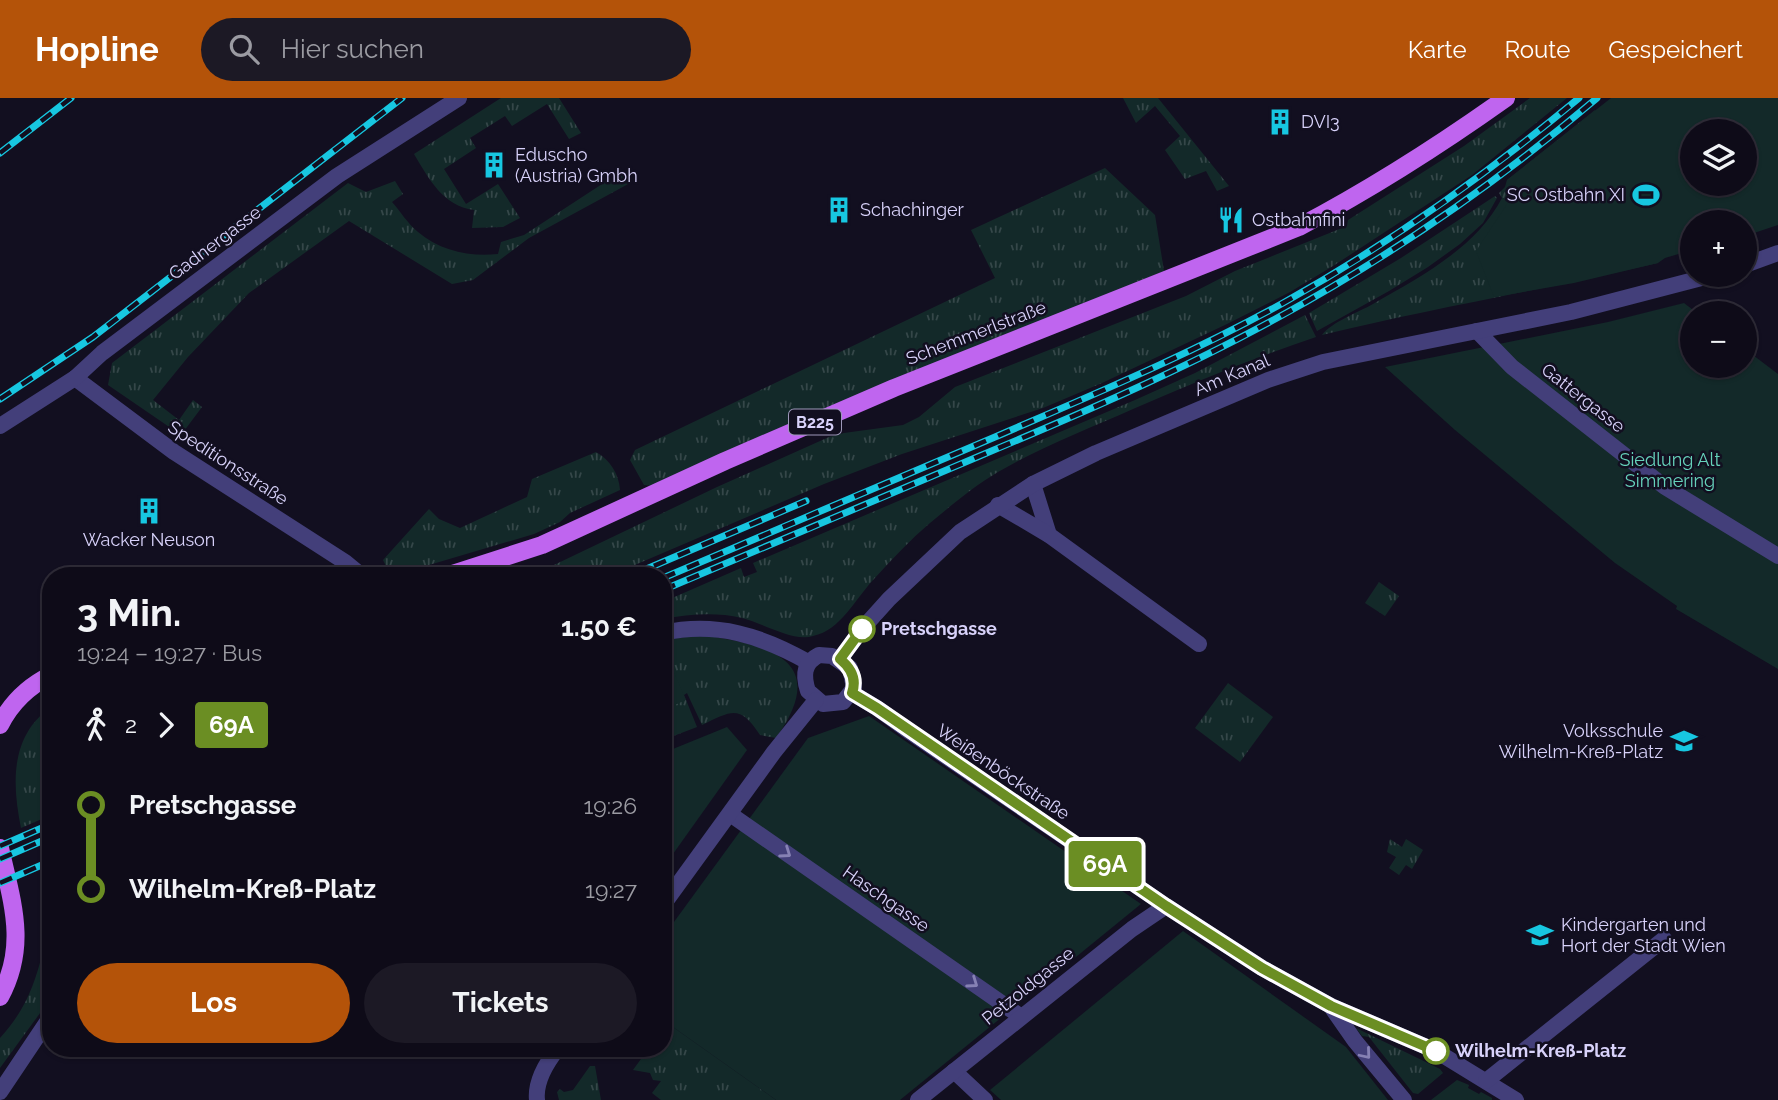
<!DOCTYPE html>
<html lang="de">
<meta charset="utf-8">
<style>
body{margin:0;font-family:Raleway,sans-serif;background:#1c1925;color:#f1f3f6;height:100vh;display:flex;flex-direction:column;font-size:26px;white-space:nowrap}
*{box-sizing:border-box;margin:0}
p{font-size:23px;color:#9b9ba2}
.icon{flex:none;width:38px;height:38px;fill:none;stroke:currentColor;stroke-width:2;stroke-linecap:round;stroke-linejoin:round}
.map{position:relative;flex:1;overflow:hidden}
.details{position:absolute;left:42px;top:469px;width:630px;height:490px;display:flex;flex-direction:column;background:#0e0b18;border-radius:28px;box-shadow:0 2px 5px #0004,0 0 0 2px #2e2b37}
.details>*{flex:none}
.badge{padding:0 14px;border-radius:5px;font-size:24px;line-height:46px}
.fabs{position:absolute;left:1680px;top:21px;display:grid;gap:14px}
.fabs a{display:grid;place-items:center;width:77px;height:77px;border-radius:50%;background:#0e0b18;box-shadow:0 2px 5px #0004,0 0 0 2px #2e2b37;font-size:35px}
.map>.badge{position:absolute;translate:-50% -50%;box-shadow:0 0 0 4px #fff}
.legs{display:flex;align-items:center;gap:10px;height:77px;padding:0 35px;font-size:23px}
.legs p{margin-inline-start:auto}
.summary{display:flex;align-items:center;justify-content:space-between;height:119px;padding:0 35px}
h1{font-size:38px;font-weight:700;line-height:52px}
.action{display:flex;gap:14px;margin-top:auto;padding:14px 35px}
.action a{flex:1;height:80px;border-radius:42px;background:#b45309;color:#fff;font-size:28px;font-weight:700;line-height:80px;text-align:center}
.action a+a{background:#1c1925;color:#f1f3f6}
ul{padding:0 35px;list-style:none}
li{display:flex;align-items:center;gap:24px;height:84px;font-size:26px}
li i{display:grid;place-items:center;width:10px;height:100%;margin:0 9px;background:currentColor}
li i::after{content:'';width:18px;height:18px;margin:-9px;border:5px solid;border-radius:50%;background:#0e0b18}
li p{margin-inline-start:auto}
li:first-child i{background:linear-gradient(#0000 50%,currentColor 0)}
li:last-child i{background:linear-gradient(currentColor 50%,#0000 0)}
header{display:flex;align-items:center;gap:42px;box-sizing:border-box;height:98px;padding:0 35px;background:#b45309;color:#fff}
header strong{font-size:33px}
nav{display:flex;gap:38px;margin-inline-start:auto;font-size:24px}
.search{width:490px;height:63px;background:#1c1925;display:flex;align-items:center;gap:18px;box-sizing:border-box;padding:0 24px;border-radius:38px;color:#9b9ba2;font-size:26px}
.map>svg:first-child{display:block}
.grass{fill:url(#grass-tufts)}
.garden{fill:#132929;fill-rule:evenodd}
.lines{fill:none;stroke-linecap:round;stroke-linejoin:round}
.minor{stroke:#433f7a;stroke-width:16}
.primary{stroke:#bf65ef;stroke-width:18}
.rail-casing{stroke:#17c7e1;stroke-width:7}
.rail{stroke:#120f20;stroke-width:4.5;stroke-dasharray:13;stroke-linecap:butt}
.oneway{stroke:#8681b4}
.line-1-casing{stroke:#fff;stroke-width:16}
.line-1{stroke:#6b8e23;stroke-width:10}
.stop-1-dot{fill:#fff;stroke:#6b8e23;stroke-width:3.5}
.labels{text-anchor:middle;stroke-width:5;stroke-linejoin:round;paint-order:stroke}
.shield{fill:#120f20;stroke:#9d98b9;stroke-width:2}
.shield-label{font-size:16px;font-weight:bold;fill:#d8d2fa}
.poi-label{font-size:18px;fill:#d8d2fa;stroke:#120f20;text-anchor:start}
.street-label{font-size:18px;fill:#d8d2fa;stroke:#120f20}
.park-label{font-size:18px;fill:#66d2bb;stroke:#120f20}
.stop-label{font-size:18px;font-weight:bold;fill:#d8d2fa;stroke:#120f20;text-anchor:start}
</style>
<header>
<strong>Hopline</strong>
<div class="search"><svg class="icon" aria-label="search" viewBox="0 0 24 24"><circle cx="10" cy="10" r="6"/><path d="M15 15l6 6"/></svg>Hier suchen</div>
<nav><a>Karte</a><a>Route</a><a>Gespeichert</a></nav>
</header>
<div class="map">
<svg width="1778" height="1002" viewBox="0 0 1778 1002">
<defs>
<pattern id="grass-tufts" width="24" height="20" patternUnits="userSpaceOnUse" patternTransform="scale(1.75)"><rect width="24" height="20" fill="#132929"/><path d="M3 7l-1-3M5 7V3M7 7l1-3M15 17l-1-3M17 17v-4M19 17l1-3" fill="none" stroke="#354749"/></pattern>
</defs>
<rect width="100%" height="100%" fill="#120f20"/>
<!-- grass -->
<g class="grass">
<path d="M 501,0 L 559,0 L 581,35 L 569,41 L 547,6 L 512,28 L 505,18 L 470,40 L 476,50 L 444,71 L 466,106 L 498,86 L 520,120 L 503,129 L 472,130 L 474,112 C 443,108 429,81 414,56 Z"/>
<polygon points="1123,0 1158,0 1229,88 1217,93 1206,73 1185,81 1165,52 1180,38 1155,8 1136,25"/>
<polygon points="1530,0 1567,0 1472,77 1333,168 1290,194 1227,226 1102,285 1043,310 902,356 824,386 609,478 531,478 717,389 829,339 844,335 903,327 919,319 955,289 1186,198 1235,173 1347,128 1348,122 1464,48"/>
<path d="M 1595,12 L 1658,165 C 1546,191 1433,210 1322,237 C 1332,224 1357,215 1373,206 C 1420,179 1476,150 1502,100 L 1499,95 L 1505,89 L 1507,82 Z"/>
<polygon points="1105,70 1155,117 1164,173 868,293 653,388 644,387 630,362 635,352 995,180 971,132"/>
<path d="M 619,75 L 630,85 L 529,140 L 473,182 L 452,186 L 349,123 L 249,195 L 188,259 L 153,302 L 179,322 L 193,302 L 202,309 L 181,337 L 108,287 L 112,265 L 348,85 L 366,94 L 395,83 L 403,96 L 392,104 C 400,113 408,126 418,134 C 440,153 470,159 498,156 L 501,144 L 524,137 Z"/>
<polygon points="1495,98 1497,100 1483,125 1460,146 1428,169 1389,193 1317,233 1309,215 1401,160"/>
<path d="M 1305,217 L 1316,239 C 1253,260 1193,285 1133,311 C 1088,331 1041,349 998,374 C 974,388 952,407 930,425 C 910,442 892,461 874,481 C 855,501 841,532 813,538 C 793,544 763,525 742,520 C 716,514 690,516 663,521 L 663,504 L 741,470 L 744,479 L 757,474 L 753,465 L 1135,302 L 1195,275 Z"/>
<path d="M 596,354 C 610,362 619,376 620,392 L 570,415 L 560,424 L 534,436 L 402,475 L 390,476 L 383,462 L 429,411 L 439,421 L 460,430 L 527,399 L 532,381 Z"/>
<polygon points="1379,484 1399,498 1385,518 1365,505"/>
<path d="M 702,537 C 768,547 832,561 776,640 L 760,637 C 740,607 733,612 702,627 L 687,595 L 684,597 L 697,629 L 663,642 L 663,542 Z"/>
<polygon points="1228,585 1273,619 1240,664 1195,630"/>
<path d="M 51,609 L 51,717 L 21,730 C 12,685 10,638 51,609 Z"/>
<polygon points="1390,741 1402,749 1406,741 1423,752 1412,771 1406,767 1399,777 1389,770 1396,759 1387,754"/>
<path d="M 43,853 L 51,853 L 51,900 L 0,970 L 0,940 C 24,914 35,887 43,853 Z"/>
<polygon points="663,922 776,1002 661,1002 652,995 661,983 653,982 650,975 633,972 649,950 663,950"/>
<polygon points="1356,930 1440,971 1443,975 1418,996 1413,995 1369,939 1362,938"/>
<polygon points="590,968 595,968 601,1002 559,1002 557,994 560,991 564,994 573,992"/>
<polygon points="1457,982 1469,987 1468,990 1479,996 1481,994 1492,1000 1492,1002 1431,1002"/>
</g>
<!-- garden -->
<g class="garden">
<path d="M 1611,0 L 1778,0 L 1778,127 L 1745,138 L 1745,124 L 1692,124 L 1692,152 L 1665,160 L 1658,165 L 1574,185 L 1494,199 L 1476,153 L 1517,91 L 1506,89 L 1507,82 ZM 1745,33 L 1745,86 L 1692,86 L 1692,33 Z"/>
<polygon points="1684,205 1697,215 1692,215 1692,268 1745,268 1745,251 1778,276 1778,571 1676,511 1677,508 1615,465 1455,332 1385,269 1608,224"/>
<polygon points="663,549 686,602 663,612"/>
<polygon points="869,618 1141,806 900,1002 776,1002 663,922 663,839 808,640"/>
<polygon points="727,629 747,652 663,770 663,655"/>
<polygon points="1183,833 1346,949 1388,1002 1001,1002 990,992"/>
</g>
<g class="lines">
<!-- minor -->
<g class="minor">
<polyline points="1745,167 1778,155"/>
<polyline points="1477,233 1512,269 1665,389 1778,458"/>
<polyline points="75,280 174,354 345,464 362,478"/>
<polyline points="0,328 75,280 102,255 337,78 459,0"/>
<polyline points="1033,386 1049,437"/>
<polyline points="998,407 1049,437 1199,546"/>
<path d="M 663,535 C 716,523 762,538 808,564"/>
<path d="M 819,557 L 832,558 L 850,570 L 854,590 L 843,604 L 823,606 L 808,593 C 803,578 803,565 819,557 Z"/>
<polyline points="840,561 862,531 889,501 960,434 1033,386 1096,355 1268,282 1323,264 1571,214 1713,177"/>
<polyline points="852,595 877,610 910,634 1166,808 1262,870 1331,908 1436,953 1516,1002"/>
<polyline points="730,716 1020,918"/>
<polyline points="663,807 774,654 816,602"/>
<polyline points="1332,910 1355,943 1404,1002"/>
<polyline points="954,973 985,1002"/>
<polyline points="1486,983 1664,841"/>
<polyline points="0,994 51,918"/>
<path d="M 537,1002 C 535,984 547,964 558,950"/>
<polyline points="918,1002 1132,831 1166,808"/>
</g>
<!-- primary -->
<g class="primary">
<path d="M 446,478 L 542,447 L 725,363 L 894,290 L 1299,129 C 1371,91 1440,47 1506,0"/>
<path d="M 0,627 C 11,605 29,588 51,577"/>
<path d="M 0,750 C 12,804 28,847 0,899"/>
</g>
<!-- rail casing -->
<g class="rail-casing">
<g id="rail">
<polyline points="0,55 71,0"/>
<polyline points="0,301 93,239 402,0"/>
<polyline points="630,478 806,403"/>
<path d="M 663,480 C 774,433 884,386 995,339 C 1092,297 1191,256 1283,205 C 1389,146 1486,77 1579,0"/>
<path d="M 663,492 C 770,447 876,402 982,357 C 1082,315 1182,272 1277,220 C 1391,158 1498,84 1597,0"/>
<polyline points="0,748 51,726"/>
<polyline points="0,761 51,739"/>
<polyline points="0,785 51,763"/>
</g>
</g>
<!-- rail -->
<use href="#rail" class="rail"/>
</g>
<!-- one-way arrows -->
<defs><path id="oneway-chevron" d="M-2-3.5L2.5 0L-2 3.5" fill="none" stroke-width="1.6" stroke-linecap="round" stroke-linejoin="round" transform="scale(1.75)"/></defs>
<g class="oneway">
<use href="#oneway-chevron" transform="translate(786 755) rotate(35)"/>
<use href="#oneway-chevron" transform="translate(973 885) rotate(35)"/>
<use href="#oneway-chevron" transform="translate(1366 956) rotate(50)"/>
</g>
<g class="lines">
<!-- line-1 casing -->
<g class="line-1-casing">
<path id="line-1" d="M 862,531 L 840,561 C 851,570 857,581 852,595 L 877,610 L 1166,808 L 1262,870 L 1331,908 L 1436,953"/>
</g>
<!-- line-1 -->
<use href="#line-1" class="line-1"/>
</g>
<!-- icons -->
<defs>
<g id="building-bare" transform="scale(2.1)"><path d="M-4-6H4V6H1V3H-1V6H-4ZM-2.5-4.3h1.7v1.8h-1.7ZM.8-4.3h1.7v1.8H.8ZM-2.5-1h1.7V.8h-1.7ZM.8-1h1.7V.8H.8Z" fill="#17c7e1" stroke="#120f20" stroke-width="2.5" paint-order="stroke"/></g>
<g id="stadium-bare" transform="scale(2.1)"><path d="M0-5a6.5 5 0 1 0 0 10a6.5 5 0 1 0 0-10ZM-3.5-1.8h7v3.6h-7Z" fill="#17c7e1" stroke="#120f20" stroke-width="2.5" paint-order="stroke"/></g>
<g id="restaurant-bare" transform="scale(2.1)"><path d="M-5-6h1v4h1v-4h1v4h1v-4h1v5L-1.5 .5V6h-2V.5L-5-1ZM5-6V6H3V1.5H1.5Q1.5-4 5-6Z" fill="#17c7e1" stroke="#120f20" stroke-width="2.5" paint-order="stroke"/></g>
<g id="school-bare" transform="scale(2.1)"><path d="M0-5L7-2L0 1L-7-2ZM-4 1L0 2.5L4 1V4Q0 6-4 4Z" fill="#17c7e1" stroke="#120f20" stroke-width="2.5" paint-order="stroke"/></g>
</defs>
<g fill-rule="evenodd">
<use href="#building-bare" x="1280" y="24"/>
<use href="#building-bare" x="494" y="67"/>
<use href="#stadium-bare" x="1646" y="97"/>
<use href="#building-bare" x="839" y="112"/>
<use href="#restaurant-bare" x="1231" y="122"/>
<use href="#building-bare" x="149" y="413"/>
<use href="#school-bare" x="1684" y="643"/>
<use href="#school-bare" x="1540" y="837"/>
</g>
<!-- markers -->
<g class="stop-1-dot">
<circle cx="862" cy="531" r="12"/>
<circle cx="1436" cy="953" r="12"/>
</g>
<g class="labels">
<!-- shield labels -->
<rect class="shield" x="789" y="311.5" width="52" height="25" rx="5"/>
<g class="shield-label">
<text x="815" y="330">B225</text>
</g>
<!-- poi labels -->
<g class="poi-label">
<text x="1301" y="30">DVI3</text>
<text x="515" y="63">Eduscho<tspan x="515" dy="21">(Austria) Gmbh</tspan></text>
<text x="1625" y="103" text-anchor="end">SC Ostbahn XI</text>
<text x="860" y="118">Schachinger</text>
<text x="1252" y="128">Ostbahnfini</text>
<text x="149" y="448" text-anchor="middle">Wacker Neuson</text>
<text x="1663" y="639" text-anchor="end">Volksschule<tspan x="1663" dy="21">Wilhelm-Kreß-Platz</tspan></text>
<text x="1561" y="833">Kindergarten und<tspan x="1561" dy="21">Hort der Stadt Wien</tspan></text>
</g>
<!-- street labels -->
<g class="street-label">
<text transform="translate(215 145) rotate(-37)" y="6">Gadnergasse</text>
<text transform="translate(976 235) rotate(-21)" y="6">Schemmerlstraße</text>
<text transform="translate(1232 277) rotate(-23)" y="6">Am Kanal</text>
<text transform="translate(1583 300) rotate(38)" y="6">Gattergasse</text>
<text transform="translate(228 365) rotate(33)" y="6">Speditionsstraße</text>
<text transform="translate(1003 674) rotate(34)" y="6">Weißenböckstraße</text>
<text transform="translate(886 801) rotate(35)" y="6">Haschgasse</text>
<text transform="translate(1028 888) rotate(-39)" y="6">Petzoldgasse</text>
</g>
<!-- park labels -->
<g class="park-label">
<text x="1670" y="368">Siedlung Alt<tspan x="1670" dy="21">Simmering</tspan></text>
</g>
<!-- stop labels -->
<g class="stop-label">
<text x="881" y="537">Pretschgasse</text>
<text x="1455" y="959">Wilhelm-Kreß-Platz</text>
</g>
</g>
</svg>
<div class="fabs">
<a><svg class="icon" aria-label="layers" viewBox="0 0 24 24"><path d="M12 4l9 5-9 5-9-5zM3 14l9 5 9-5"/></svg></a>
<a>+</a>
<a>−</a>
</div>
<b class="badge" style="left:1105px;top:766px;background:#6b8e23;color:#fff">69A</b>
<section class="details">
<div class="summary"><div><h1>3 Min.</h1><p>19:24 – 19:27 · Bus</p></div><b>1.50 €</b></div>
<div class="legs"><svg class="icon" aria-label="walk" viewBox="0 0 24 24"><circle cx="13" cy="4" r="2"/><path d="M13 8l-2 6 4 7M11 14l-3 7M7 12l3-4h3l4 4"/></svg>2<svg class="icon" aria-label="forward" viewBox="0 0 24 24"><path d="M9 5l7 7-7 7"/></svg><b class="badge" style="background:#6b8e23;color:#fff">69A</b></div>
<ul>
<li><i style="color:#6b8e23"></i><b>Pretschgasse</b><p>19:26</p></li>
<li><i style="color:#6b8e23"></i><b>Wilhelm-Kreß-Platz</b><p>19:27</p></li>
</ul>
<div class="action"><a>Los</a><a>Tickets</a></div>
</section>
</div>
